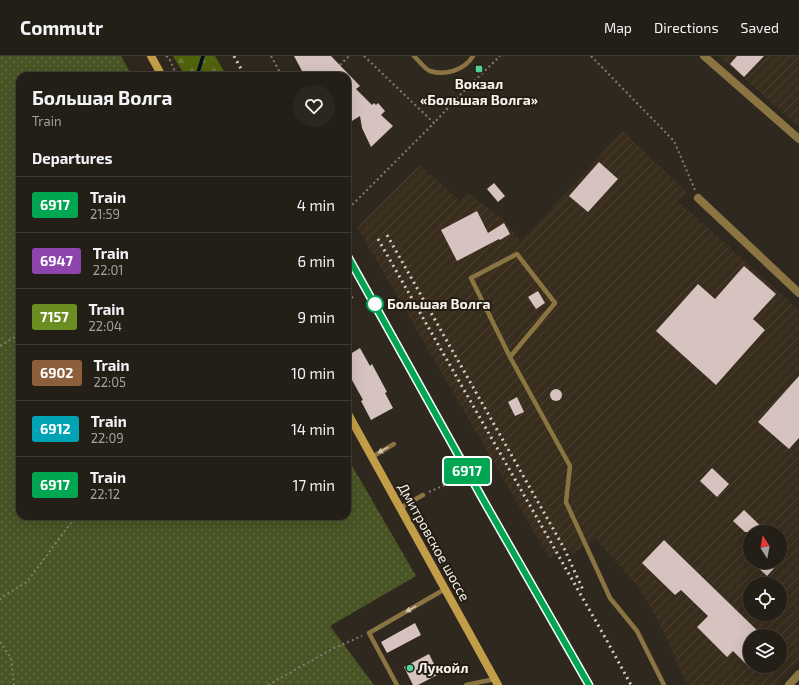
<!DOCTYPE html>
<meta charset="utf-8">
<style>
body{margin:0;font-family:"Exo 2",sans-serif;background:#2b271f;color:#f1f3f6;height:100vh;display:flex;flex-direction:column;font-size:15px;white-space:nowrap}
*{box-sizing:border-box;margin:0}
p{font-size:13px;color:#a3a2a1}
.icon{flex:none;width:22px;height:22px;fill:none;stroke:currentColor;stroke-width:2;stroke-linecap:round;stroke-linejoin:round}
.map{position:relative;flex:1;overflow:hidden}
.panel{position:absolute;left:16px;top:16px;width:335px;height:448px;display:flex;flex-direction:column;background:#231e16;border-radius:12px;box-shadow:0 4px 16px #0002,0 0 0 1px #403c35}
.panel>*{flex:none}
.badge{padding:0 8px;border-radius:3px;font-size:14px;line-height:26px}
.needle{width:26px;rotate:349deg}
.controls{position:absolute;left:743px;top:469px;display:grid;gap:8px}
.controls a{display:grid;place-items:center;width:44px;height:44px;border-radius:50%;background:#231e16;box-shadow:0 4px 16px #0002,0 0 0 1px #403c35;font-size:20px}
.map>.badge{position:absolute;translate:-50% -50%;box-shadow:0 0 0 2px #fff}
h2{padding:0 16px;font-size:15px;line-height:36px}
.round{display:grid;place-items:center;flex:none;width:42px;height:42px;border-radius:21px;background:#2b271f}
.overview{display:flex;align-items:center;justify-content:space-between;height:68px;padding:0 16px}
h1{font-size:19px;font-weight:700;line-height:30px}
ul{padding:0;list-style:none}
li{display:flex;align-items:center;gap:12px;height:56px;padding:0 16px;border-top:1px solid #403c35}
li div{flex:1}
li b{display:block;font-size:15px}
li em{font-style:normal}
li .badge{min-width:44px;font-weight:700;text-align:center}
header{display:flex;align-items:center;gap:24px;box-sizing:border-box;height:56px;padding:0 20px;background:#231e16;border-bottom:1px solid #403c35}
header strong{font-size:19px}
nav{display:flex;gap:22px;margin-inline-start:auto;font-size:14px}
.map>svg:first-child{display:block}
.industrial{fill:url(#industrial-furrows);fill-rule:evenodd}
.green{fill:url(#green-dots)}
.forest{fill:url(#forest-firs)}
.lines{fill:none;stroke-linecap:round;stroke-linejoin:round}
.stream{stroke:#00101f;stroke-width:3.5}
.building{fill:#d6c3c0}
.path{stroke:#827c73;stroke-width:2;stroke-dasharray:2 3;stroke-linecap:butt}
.service{stroke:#8a7441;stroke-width:4.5}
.minor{stroke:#8a7441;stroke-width:8}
.secondary{stroke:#c19e47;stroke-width:8}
.rail{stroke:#d2cdc5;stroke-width:3;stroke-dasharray:2 4;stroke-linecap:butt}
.oneway{fill:#d0c5af}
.line-casing{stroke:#fff;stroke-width:9}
.line{stroke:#00a651;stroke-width:6}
.poi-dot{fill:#4fd399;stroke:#251e14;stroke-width:1.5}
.stop-dot{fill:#fff;stroke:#00a651;stroke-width:2}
.labels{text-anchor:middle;stroke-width:4;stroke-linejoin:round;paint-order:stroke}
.poi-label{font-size:14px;font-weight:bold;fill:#f6f1ea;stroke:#251e14}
.stop-label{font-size:14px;font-weight:bold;fill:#f6f1ea;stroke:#251e14;text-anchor:start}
.street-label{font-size:14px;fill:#f6f1ea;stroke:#251e14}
</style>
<header>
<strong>Commutr</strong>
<nav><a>Map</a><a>Directions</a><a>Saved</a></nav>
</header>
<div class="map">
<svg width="799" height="629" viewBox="0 0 799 629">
<defs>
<pattern id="industrial-furrows" width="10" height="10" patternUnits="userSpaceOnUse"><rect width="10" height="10" fill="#392d1d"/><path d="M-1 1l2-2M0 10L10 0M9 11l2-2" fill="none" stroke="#4c4233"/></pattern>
<pattern id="green-dots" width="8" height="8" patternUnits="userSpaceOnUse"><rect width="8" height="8" fill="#485424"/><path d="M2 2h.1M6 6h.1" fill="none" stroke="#636d44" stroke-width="1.8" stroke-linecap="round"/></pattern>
<pattern id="forest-firs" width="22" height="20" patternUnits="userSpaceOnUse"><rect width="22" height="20" fill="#51620d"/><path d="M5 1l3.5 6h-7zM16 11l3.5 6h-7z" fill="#6b7930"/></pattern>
</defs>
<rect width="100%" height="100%" fill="#2f281e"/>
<!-- industrial -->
<g class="industrial">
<polygon points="719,0 799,0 799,71"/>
<path d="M 623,75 L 688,137 L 678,145 L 799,254 L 799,605 L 777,629 L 687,629 L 661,570 L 638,531 L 596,483 L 571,498 L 567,491 L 549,502 L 357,171 L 420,109 L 460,145 L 468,137 L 504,164 L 521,185 ZM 750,476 L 780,476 L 780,506 L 750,506 ZM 750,528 L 780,528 L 780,558 L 750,558 ZM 750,580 L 780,580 L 780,610 L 750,610 Z"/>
</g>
<!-- green -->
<polygon class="green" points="0,0 121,0 132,20 20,20 20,460 347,460 347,401 416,520 330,570 374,629 0,629"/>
<!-- forest -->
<polygon class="forest" points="173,0 215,0 227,20 185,20 183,16"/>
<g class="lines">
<!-- stream -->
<polyline class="stream" points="197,20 203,0"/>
</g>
<!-- building -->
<g class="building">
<polygon points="294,0 331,0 360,30 356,33 372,49 374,47 376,49 378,47 385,55 381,59 393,70 371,91 362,72 360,60 347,68 347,20 302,20 302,15"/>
<polygon points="737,0 764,0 744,21 730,8"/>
<polygon points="599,106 618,123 588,156 569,140"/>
<polygon points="494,127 505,140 498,146 487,133"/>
<polygon points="477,155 488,177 504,167 510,178 500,184 499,183 457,205 441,174"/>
<polygon points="744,210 776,238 753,263 765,274 716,329 656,275 698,228 715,243"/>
<polygon points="538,235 545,247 536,253 528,241"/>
<polygon points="360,292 370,310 372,308 387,336 385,337 393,352 371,364 361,345 363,344 352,324 350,325 347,320 347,300"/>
<polygon points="799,320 799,382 789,393 758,366"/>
<circle cx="556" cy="339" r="6"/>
<polygon points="517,341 524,356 515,360 508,346"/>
<polygon points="712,412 729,428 717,441 700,425"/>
<polygon points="744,454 767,476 745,476 733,465"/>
<polygon points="664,484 763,580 750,580 750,612 733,595 727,601 697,571 708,560 681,534 675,539 642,507"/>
<polygon points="752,506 780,506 767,520"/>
<polygon points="415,567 421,579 387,597 381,586"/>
<polygon points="429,598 439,618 418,629 413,629 404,611"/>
</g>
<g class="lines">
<!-- path -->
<g class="path">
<polyline points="166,0 169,2 177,20"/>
<polyline points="271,0 282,20"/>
<polyline points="364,0 434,67 460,39 500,0"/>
<polyline points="591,0 674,85 695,134"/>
<polyline points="340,9 349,0"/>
<polyline points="347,147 349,152 434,67"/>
<polyline points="347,244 355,240"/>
<polyline points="0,290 20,278"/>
<polyline points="429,436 458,423"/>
<polyline points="0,544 2,541 27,526 76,460"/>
<polyline points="0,586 11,602 14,629"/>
<polyline points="268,629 334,592 362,580"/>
</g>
<!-- service -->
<g class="service">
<path d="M 414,0 C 418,4 426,14 430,15 C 445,20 465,14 473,0"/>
<polyline points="510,301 555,247 517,198 471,222 510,301 570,410 566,446 610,542 637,575 664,629"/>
<polyline points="372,401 394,388"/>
<polyline points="400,452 423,439"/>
<polyline points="397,629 369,577 445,533"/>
<polyline points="466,629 495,623"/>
</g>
<!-- minor -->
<g class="minor">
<polyline points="704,0 799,83"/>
<polyline points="698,142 799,237"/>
<polyline points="789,629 799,618"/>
</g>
<!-- secondary -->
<g class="secondary">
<polyline points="151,0 162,20"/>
<polyline points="347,356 498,629"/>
</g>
<!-- rail -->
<g class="rail">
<polyline points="234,0 245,20"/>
<polyline points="387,179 564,492 583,534"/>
<polyline points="378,183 606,583 631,629"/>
<polyline points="347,199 485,447 589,629"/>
</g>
</g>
<!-- one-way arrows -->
<defs><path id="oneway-solid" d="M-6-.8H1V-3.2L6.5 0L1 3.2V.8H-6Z"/></defs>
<g class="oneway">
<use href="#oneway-solid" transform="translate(383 394) rotate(151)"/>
<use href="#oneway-solid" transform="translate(411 553) rotate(151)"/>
</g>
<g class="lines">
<!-- line casing -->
<g class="line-casing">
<polyline id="line" points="347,199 485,447 589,629"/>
</g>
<!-- line -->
<use href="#line" class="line"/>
</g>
<!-- markers -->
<g class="poi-dot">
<rect x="475" y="9" width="8" height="8" rx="2"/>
<circle cx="410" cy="612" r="4"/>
</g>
<circle class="stop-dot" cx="375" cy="248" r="8"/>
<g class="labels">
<!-- poi labels -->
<g class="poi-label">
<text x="479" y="33">Вокзал<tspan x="479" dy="16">«Большая Волга»</tspan></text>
<text x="418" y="617" text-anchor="start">Лукойл</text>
</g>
<!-- stop labels -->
<g class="stop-label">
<text x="387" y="253">Большая Волга</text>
</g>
<!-- street labels -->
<g class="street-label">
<text transform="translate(434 486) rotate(61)" y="5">Дмитровское шоссе</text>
</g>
</g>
</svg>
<div class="controls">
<a><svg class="needle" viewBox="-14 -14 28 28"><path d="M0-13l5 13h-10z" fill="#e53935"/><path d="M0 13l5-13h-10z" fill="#a3a2a1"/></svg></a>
<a><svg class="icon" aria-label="locate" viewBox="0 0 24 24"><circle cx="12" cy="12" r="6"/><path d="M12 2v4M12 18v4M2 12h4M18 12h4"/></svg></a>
<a><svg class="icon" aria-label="layers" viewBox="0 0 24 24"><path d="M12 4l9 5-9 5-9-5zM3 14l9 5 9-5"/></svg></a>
</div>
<b class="badge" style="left:467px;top:415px;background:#00a651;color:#fff">6917</b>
<section class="panel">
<div class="overview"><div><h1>Большая Волга</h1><p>Train</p></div><a class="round"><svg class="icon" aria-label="heart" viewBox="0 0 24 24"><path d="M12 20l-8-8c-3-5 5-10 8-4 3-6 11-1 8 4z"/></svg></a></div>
<h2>Departures</h2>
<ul>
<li><span class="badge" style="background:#00a651;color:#fff">6917</span><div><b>Train</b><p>21:59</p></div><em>4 min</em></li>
<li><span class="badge" style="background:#8e44ad;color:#fff">6947</span><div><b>Train</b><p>22:01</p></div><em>6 min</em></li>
<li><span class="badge" style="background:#6b8e23;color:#fff">7157</span><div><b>Train</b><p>22:04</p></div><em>9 min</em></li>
<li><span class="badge" style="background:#8b5e3c;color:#fff">6902</span><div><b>Train</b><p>22:05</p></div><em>10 min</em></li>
<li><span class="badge" style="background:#00a3b4;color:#fff">6912</span><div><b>Train</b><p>22:09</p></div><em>14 min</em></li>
<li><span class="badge" style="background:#00a651;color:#fff">6917</span><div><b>Train</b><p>22:12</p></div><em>17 min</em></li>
</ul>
</section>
</div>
